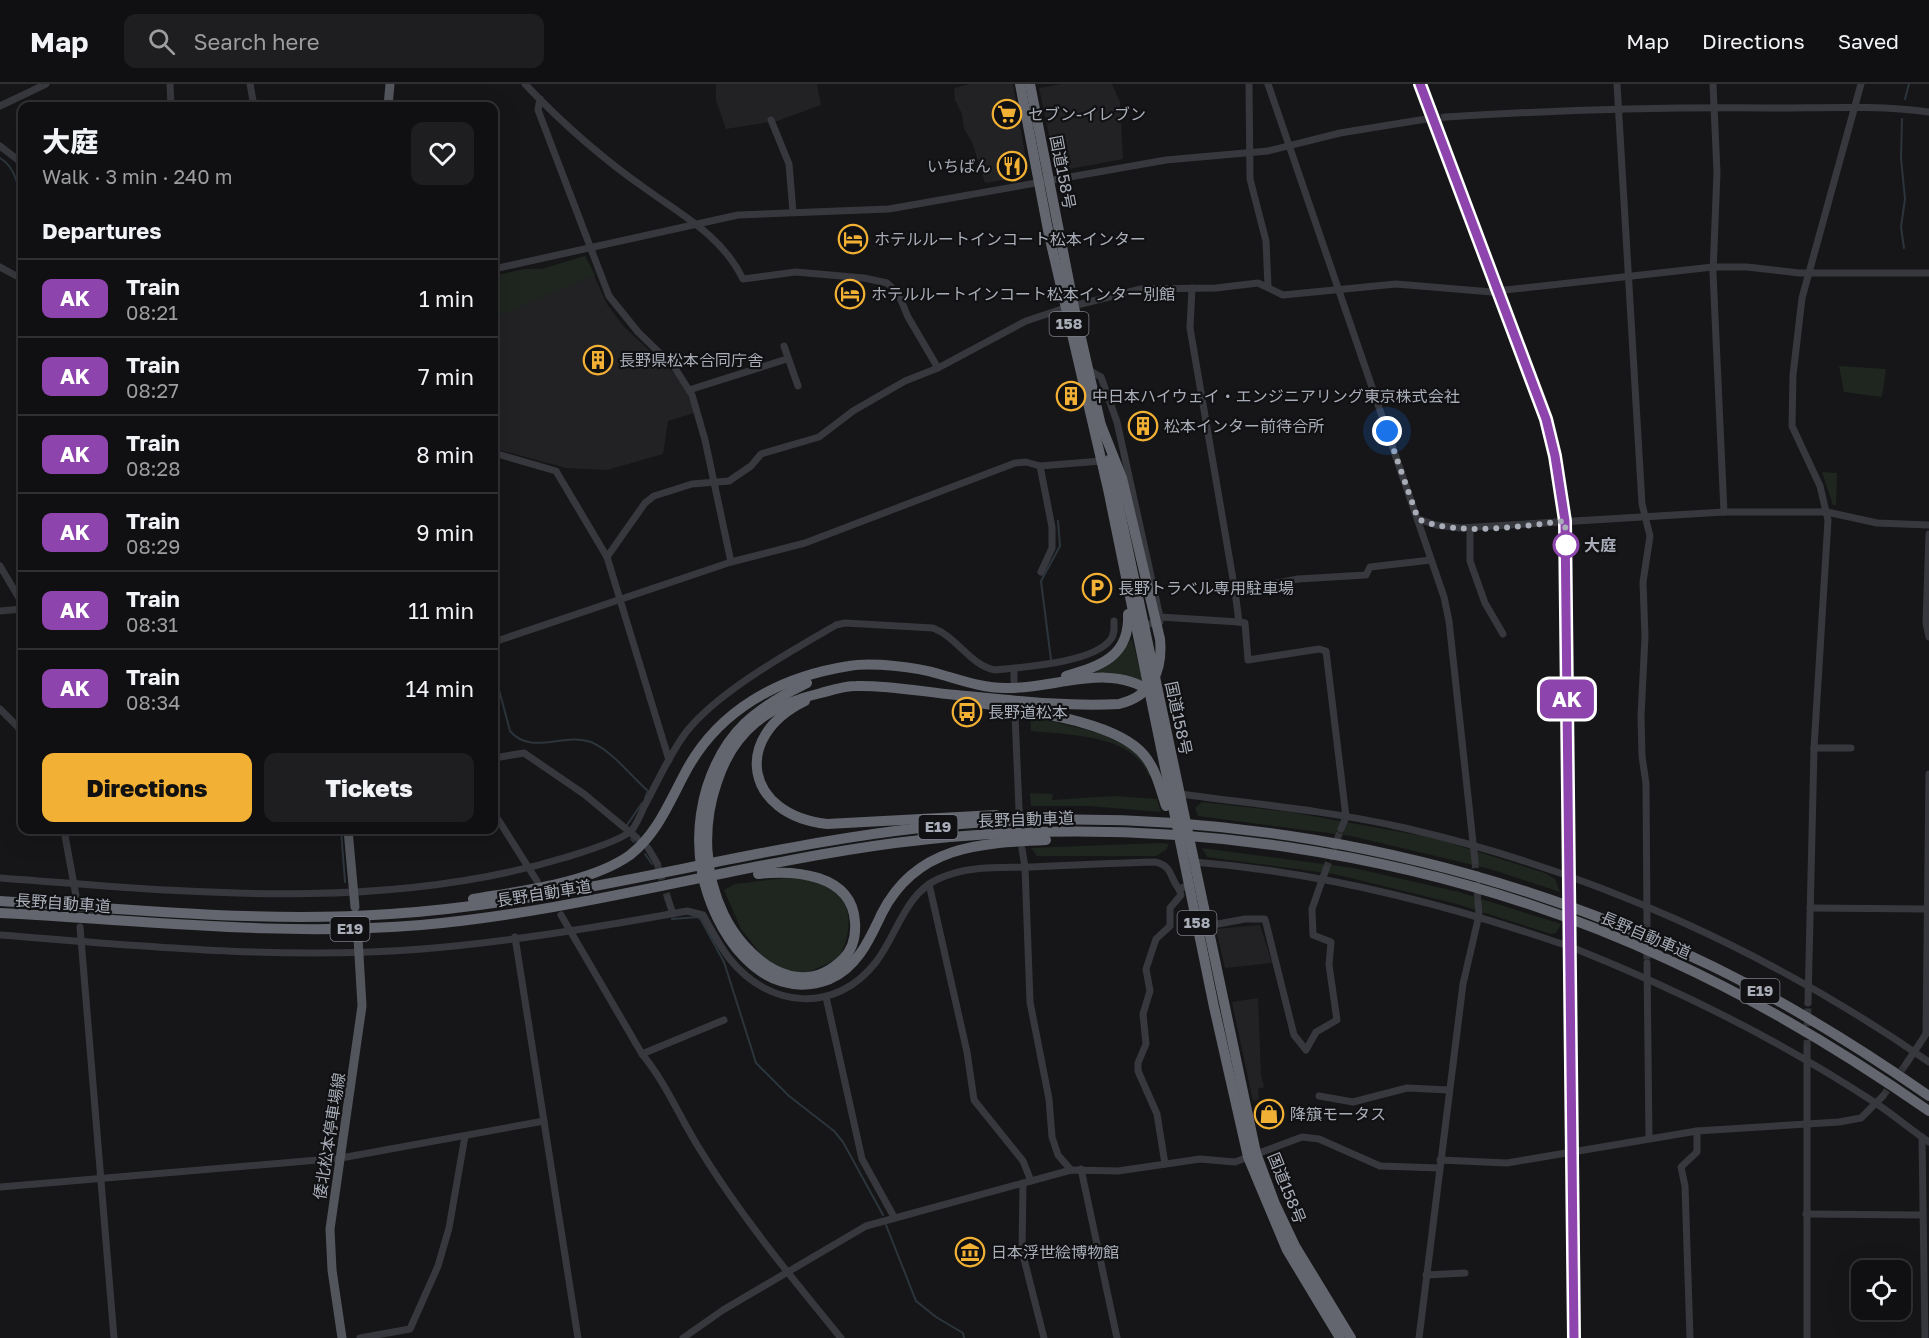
<!DOCTYPE html>
<meta charset="utf-8">
<style>
body{margin:0;font-family:"Golos Text","Noto Sans JP",sans-serif;background:#1e1e20;color:#f1f3f6;height:100vh;display:flex;flex-direction:column;font-size:22px;white-space:nowrap}
*{box-sizing:border-box;margin:0}
p{font-size:20px;color:#9c9d9f}
.icon{flex:none;width:33px;height:33px;fill:none;stroke:currentColor;stroke-width:2;stroke-linecap:round;stroke-linejoin:round}
.map{position:relative;flex:1;overflow:hidden}
.drawer{position:absolute;left:18px;top:18px;width:480px;height:732px;display:flex;flex-direction:column;background:#101012;border-radius:12px;box-shadow:0 6px 24px #0002,0 0 0 2px #303032}
.drawer>*{flex:none}
.badge{padding:0 12px;border-radius:9px;font-size:21px;line-height:39px}
.fabs{position:absolute;left:1851px;top:1176px;display:grid;gap:12px}
.fabs a{display:grid;place-items:center;width:60px;height:60px;border-radius:12px;background:#101012;box-shadow:0 6px 24px #0002,0 0 0 2px #303032;font-size:30px}
.you{position:absolute;width:30px;height:30px;margin:-15px;border:4px solid #fff;border-radius:50%;background:#1a73e8;box-shadow:0 0 0 9px #1a73e833}
.map>.badge{position:absolute;translate:-50% -50%;box-shadow:0 0 0 3px #fff}
h2{padding:0 24px;font-size:22px;line-height:54px}
.round{display:grid;place-items:center;flex:none;width:63px;height:63px;border-radius:12px;background:#1e1e20}
.head{display:flex;align-items:center;justify-content:space-between;height:102px;padding:0 24px}
h1{font-size:28px;font-weight:800;line-height:45px}
.primary-button{display:flex;gap:12px;margin-top:auto;padding:12px 24px}
.primary-button a{flex:1;height:69px;border-radius:12px;background:#f2b134;color:#111;font-size:24px;font-weight:800;line-height:69px;text-align:center}
.primary-button a+a{background:#1e1e20;color:#f1f3f6}
ul{padding:0;list-style:none}
li{display:flex;align-items:center;gap:18px;height:78px;padding:0 24px;border-top:2px solid #303032}
li div{flex:1}
li b{display:block;font-size:22px}
li em{font-style:normal}
li .badge{min-width:66px;font-weight:700;text-align:center}
header{display:flex;align-items:center;gap:36px;box-sizing:border-box;height:84px;padding:0 30px;background:#101012;border-bottom:2px solid #303032}
header strong{font-size:28px}
nav{display:flex;gap:33px;margin-inline-start:auto;font-size:21px}
.search{width:420px;height:54px;background:#1e1e20;display:flex;align-items:center;gap:15px;box-sizing:border-box;padding:0 21px;border-radius:12px;color:#9c9d9f;font-size:22px}
.map>svg:first-child{display:block}
.built{fill:#222225}
.green{fill:#1e261f}
.lines{fill:none;stroke-linecap:round;stroke-linejoin:round}
.stream{stroke:#2c353c;stroke-width:2}
.minor-tunnel{stroke:#333438;stroke-width:7;stroke-dasharray:7 3.5;stroke-linecap:butt}
.minor{stroke:#37383d;stroke-width:7}
.major{stroke:#53555c;stroke-width:9}
.highway{stroke:#63666e;stroke-width:10}
.rail{stroke:#4a4c52;stroke-width:2;stroke-dasharray:8 6;stroke-linecap:butt}
.line-casing{stroke:#fff;stroke-width:14}
.line{stroke:#8e44ad;stroke-width:9}
.walk{stroke:#a8adb8;stroke-width:6;stroke-dasharray:0 10.8}
.stop-dot{fill:#fff;stroke:#8e44ad;stroke-width:3}
.labels{text-anchor:middle;stroke-width:4.5;stroke-linejoin:round;paint-order:stroke}
.shield{fill:#111113;stroke:#7b7e86;stroke-width:1.5}
.shield-label{font-size:15px;font-weight:bold;fill:#a8adb8}
.poi-label{font-size:16px;fill:#a8adb8;stroke:#111113;text-anchor:start}
.street-label{font-size:16px;fill:#a8adb8;stroke:#111113}
.stop-label{font-size:16px;font-weight:bold;fill:#a8adb8;stroke:#111113;text-anchor:start}
</style>
<header>
<strong>Map</strong>
<div class="search"><svg class="icon" aria-label="search" viewBox="0 0 24 24"><circle cx="10" cy="10" r="6"/><path d="M15 15l6 6"/></svg>Search here</div>
<nav><a>Map</a><a>Directions</a><a>Saved</a></nav>
</header>
<div class="map">
<svg width="1929" height="1254" viewBox="0 0 1929 1254">
<rect width="100%" height="100%" fill="#161618"/>
<!-- built -->
<g class="built">
<polygon points="716,0 817,0 821,21 777,37 726,45 716,16"/>
<polygon points="970,0 1013,0 1027,82 1021,93 985,99 972,58 964,45 962,30 955,16 954,4"/>
<polygon points="1062,0 1112,0 1120,18 1123,75 1064,86 1055,79 1039,4"/>
<polygon points="585,172 607,220 624,243 675,290 688,311 694,329 668,337 663,370 607,386 566,384 496,365 494,352 494,192 525,185 542,185"/>
<polygon points="1260,841 1272,879 1225,884 1216,845"/>
<polygon points="1258,914 1261,990 1264,1003 1258,1005 1259,1015 1253,1017 1232,918"/>
</g>
<!-- green -->
<g class="green">
<polygon points="585,172 595,191 500,231 494,230 494,192 525,185 542,185"/>
<polygon points="1839,282 1886,285 1882,313 1844,308"/>
<polygon points="1822,388 1837,389 1836,421 1833,421"/>
<polygon points="1132,555 1143,598 1098,591 1096,585 1116,575"/>
<path d="M 1030,632 L 1100,649 L 1139,669 L 1151,691 L 1149,692 C 1134,650 1068,651 1031,647 Z"/>
<polygon points="1030,709 1053,710 1052,716 1114,712 1157,715 1161,728 1089,722 1031,722"/>
<polygon points="1202,718 1290,728 1434,754 1545,789 1555,795 1560,808 1490,785 1351,752 1198,732 1195,724"/>
<polygon points="1160,759 1169,760 1166,766 1156,772 1037,772 1031,764"/>
<polygon points="1202,764 1354,784 1459,808 1561,840 1556,849 1551,850 1457,820 1334,790 1207,773"/>
<path d="M 793,793 C 803,795 816,796 826,801 C 856,815 852,851 838,875 L 804,890 L 789,888 L 763,873 L 741,845 L 724,806 L 735,800 Z"/>
</g>
<g class="lines">
<!-- stream -->
<g class="stream">
<polyline points="1905,15 1909,0"/>
<polyline points="1902,35 1901,74 1905,115 1901,143 1904,164"/>
<path d="M 0,74 C 18,84 20,110 22,129"/>
<polyline points="1051,576 1041,497 1060,462 1058,437"/>
<path d="M 494,587 L 510,647 C 531,672 564,648 591,658 C 612,667 631,692 648,707 L 645,714"/>
<polyline points="627,741 642,719"/>
<polyline points="341,746 345,798"/>
<polyline points="631,755 634,758"/>
<polyline points="645,770 652,780"/>
<polyline points="672,835 698,833 701,836 724,878 756,979 789,1012 834,1047 843,1058 883,1131"/>
<polyline points="886,1141 916,1217 936,1233 963,1249 964,1254"/>
</g>
<!-- minor-tunnel -->
<g class="minor-tunnel">
<polyline points="1420,36 1446,33"/>
<polyline points="1019,725 1021,753"/>
<polyline points="1475,777 1478,818"/>
<polyline points="657,779 668,815"/>
<polyline points="1326,785 1341,745"/>
<polyline points="1647,837 1647,879"/>
<polyline points="1807,963 1808,919"/>
<polyline points="1883,1012 1906,980"/>
</g>
<!-- minor -->
<g class="minor">
<polyline points="170,0 171,22"/>
<polyline points="250,0 254,22"/>
<path d="M 525,0 C 562,39 603,75 646,105 C 683,132 722,152 743,195 L 796,188 L 864,194 L 887,199 L 898,209 L 908,233 L 938,284"/>
<polyline points="1249,0 1250,95 1266,157 1268,203"/>
<polyline points="1268,0 1444,513 1449,537 1475,777"/>
<polyline points="1617,0 1642,420 1650,452 1643,498 1645,553 1641,632 1642,672 1646,700 1647,837"/>
<polyline points="1713,0 1717,88 1713,189 1724,428"/>
<polyline points="540,15 538,26 609,212 638,248 675,284 692,311 705,356 731,478"/>
<polyline points="0,22 46,0"/>
<path d="M 1446,33 C 1554,26 1662,23 1770,24 C 1823,24 1876,21 1929,28"/>
<polyline points="771,36 789,80 793,128"/>
<polyline points="0,62 22,79"/>
<polyline points="0,183 22,195"/>
<polyline points="494,185 738,131 889,125 1166,76 1268,67 1340,49 1420,36"/>
<polyline points="1192,204 1190,244 1235,507 1298,495 1366,491 1370,483 1431,476"/>
<polyline points="1505,206 1713,183 1747,183 1799,189 1929,189"/>
<polyline points="784,262 798,302"/>
<polyline points="1089,286 1101,293 1117,338 1160,533 1160,538 1144,541"/>
<polyline points="689,306 787,275"/>
<polyline points="494,369 556,387 607,473 669,676"/>
<polyline points="1040,382 1052,443 1052,464 1041,488"/>
<polyline points="1418,435 1436,441 1460,444 1724,428 1827,428 1877,439 1929,441"/>
<polyline points="1470,444 1470,477 1485,519 1503,550"/>
<polyline points="1929,450 1926,539 1929,553"/>
<polyline points="607,473 645,419 654,412 692,400 729,397 751,382 761,370 819,353 853,327 905,297 938,284 1026,237 1065,224 1141,205 1216,204 1258,199 1283,211 1396,200 1492,208"/>
<polyline points="0,482 22,519"/>
<polyline points="1235,507 1239,538 1245,539 1248,576 1319,565 1326,567 1346,733 1341,745"/>
<polyline points="0,527 22,525"/>
<polyline points="1160,533 1239,538"/>
<polyline points="494,558 731,478 805,459 1015,379 1026,378 1040,382 1101,377"/>
<polyline points="1014,584 1014,598"/>
<polyline points="0,625 18,643 22,653"/>
<polyline points="1015,631 1019,725"/>
<polyline points="1814,664 1851,664"/>
<polyline points="494,674 524,669 584,710 637,754"/>
<path d="M 1180,710 C 1255,720 1331,727 1405,744 C 1592,787 1772,869 1929,978"/>
<polyline points="494,729 537,797"/>
<polyline points="64,746 76,812"/>
<polyline points="648,764 657,779"/>
<polyline points="1022,765 1025,783 1030,918 1049,1015 1052,1053 1058,1071 1071,1086"/>
<path d="M 1194,778 C 1320,788 1443,819 1562,860"/>
<path d="M 0,794 C 189,808 383,829 567,773 C 580,769 623,756 632,746 C 637,740 641,729 645,721 C 658,697 670,669 687,647 C 720,606 790,568 836,541 L 845,539 L 933,544 C 957,553 970,581 995,586 C 1023,583 1094,579 1111,555 C 1115,549 1114,544 1114,537"/>
<polyline points="929,800 967,968 974,1016 1023,1077 1031,1097"/>
<polyline points="668,815 673,830"/>
<polyline points="1810,824 1927,825"/>
<path d="M 561,831 L 642,970 C 666,999 679,1032 699,1064 C 740,1131 791,1193 841,1254"/>
<polyline points="1207,842 1245,835 1265,835 1294,951 1306,966 1316,948 1337,936 1329,881 1331,858 1313,851 1312,825 1326,785"/>
<polyline points="80,843 114,1254"/>
<path d="M 0,851 C 139,862 282,876 422,865 C 510,858 600,843 687,827 L 703,831 C 711,845 719,861 729,874 C 769,925 836,930 876,878 C 897,851 905,810 938,795 C 968,781 1000,784 1032,783 C 1073,781 1114,779 1155,778 C 1173,782 1169,793 1179,805 L 1189,801"/>
<polyline points="515,853 578,1254"/>
<path d="M 1576,865 C 1681,907 1783,958 1877,1020 C 1895,1032 1911,1046 1929,1058"/>
<polyline points="1647,879 1649,1054"/>
<polyline points="826,913 862,1075 894,1133"/>
<polyline points="1808,919 1814,664 1828,436 1820,402 1792,342 1793,291 1802,214 1861,0"/>
<polyline points="1807,963 1807,1254"/>
<polyline points="642,970 724,936"/>
<polyline points="1906,980 1926,950 1929,690"/>
<polyline points="1319,1012 1353,1018 1407,1004 1449,1006"/>
<polyline points="1922,1053 1925,1254"/>
<polyline points="1440,1076 1507,1079 1697,1047 1839,1038 1861,1034 1883,1012"/>
<polyline points="1165,1080 1157,1030 1138,987 1138,979 1146,960 1143,930 1150,907 1146,885 1156,855 1170,842 1170,824 1181,811 1179,805"/>
<polyline points="1081,1085 1117,1254"/>
<polyline points="1023,1099 1022,1167 1044,1254"/>
<polyline points="0,1103 341,1074 544,1037"/>
<polyline points="1806,1130 1922,1131"/>
<polyline points="1426,1191 1465,1189"/>
<polyline points="360,1254 410,1245 438,1182 449,1144 465,1052"/>
<polyline points="683,1254 723,1226 866,1142 1071,1086 1118,1087 1200,1075 1235,1078 1302,1053 1319,1055 1380,1082 1439,1084"/>
<polyline points="1419,1254 1463,900 1479,831 1478,818"/>
<polyline points="1690,1254 1685,1102 1681,1083 1697,1068 1697,1047"/>
</g>
<!-- major -->
<g class="major">
<polyline points="388,22 390,0"/>
<polyline points="348,746 355,823"/>
<polyline points="342,1254 332,1186 330,1145 362,922 358,854"/>
</g>
<!-- highway -->
<g class="highway">
<polyline points="1020,0 1049,151 1108,405 1214,923 1248,1073 1287,1166 1340,1254"/>
<polyline points="1030,0 1074,223 1102,346"/>
<polyline points="1109,376 1256,1069 1275,1120 1295,1162 1351,1254"/>
<path d="M 1066,592 C 1101,582 1130,572 1128,530"/>
<path d="M 807,599 C 756,624 725,647 707,703 C 699,730 697,761 702,788 C 713,846 761,922 830,895 C 858,883 870,854 882,829 C 916,762 979,759 1046,756"/>
<path d="M 805,617 C 731,653 745,731 827,740 L 996,731"/>
<path d="M 980,619 C 1024,627 1115,636 1144,671 C 1156,685 1160,704 1166,722"/>
<path d="M 758,790 C 793,786 852,789 855,838 C 856,852 853,865 843,875 C 798,919 745,874 724,831 C 704,790 702,741 717,698 C 734,646 769,621 821,609 C 832,606 844,602 856,602 C 889,601 923,608 956,611 C 1009,616 1065,623 1119,620 C 1152,612 1163,587 1160,555 L 1122,394 L 1101,341"/>
<path d="M 473,815 C 520,807 591,799 630,771 C 657,750 669,719 685,689 C 718,626 779,593 849,582 C 871,578 917,583 939,590 C 961,596 982,604 1005,604 C 1051,606 1110,577 1151,608"/>
<path d="M 0,817 C 130,825 260,839 390,830 C 561,819 726,769 895,747 C 1174,711 1461,761 1714,883 C 1789,920 1860,964 1929,1012"/>
<path d="M 0,829 C 141,836 280,853 421,841 C 581,827 736,780 895,759 C 1155,726 1431,765 1669,876 C 1761,918 1847,970 1929,1027"/>
</g>
<!-- rail -->
<polyline class="rail" points="1420,0 1546,335 1555,372 1565,437 1574,1254"/>
</g>
<g class="lines">
<!-- line casing -->
<g class="line-casing">
<polyline id="line" points="1420,0 1546,335 1555,372 1565,437 1574,1254"/>
</g>
<!-- line -->
<use href="#line" class="line"/>
<!-- walk -->
<path class="walk" d="M 1387,347 L 1418,435 C 1457,453 1523,442 1565,437 L 1566,461"/>
</g>
<!-- icons -->
<defs>
<g id="supermarket-ring" transform="scale(1.5)"><circle r="9.5" fill="#111113" stroke="#f2b134" stroke-width="1.5"/><path d="M-6-5.5h2.5l.6 2H6L4.5 2H-2.5L-4.4-4H-6ZM-1.5 3.2a1.3 1.3 0 1 0 .1 0ZM3 3.2a1.3 1.3 0 1 0 .1 0Z" fill="#f2b134"/></g>
<g id="restaurant-ring" transform="scale(1.5)"><circle r="9.5" fill="#111113" stroke="#f2b134" stroke-width="1.5"/><path d="M-5-6h1v4h1v-4h1v4h1v-4h1v5L-1.5 .5V6h-2V.5L-5-1ZM5-6V6H3V1.5H1.5Q1.5-4 5-6Z" fill="#f2b134"/></g>
<g id="hotel-ring" transform="scale(1.5)"><circle r="9.5" fill="#111113" stroke="#f2b134" stroke-width="1.5"/><path d="M-6-4.5h1.5V1H6V5H4.5V3h-9V5H-6ZM-4 0a1.8 1.8 0 1 1 3.6 0ZM.5 0V-2.5h3Q6-2.5 6 0Z" fill="#f2b134"/></g>
<g id="building-ring" transform="scale(1.5)"><circle r="9.5" fill="#111113" stroke="#f2b134" stroke-width="1.5"/><path d="M-4-6H4V6H1V3H-1V6H-4ZM-2.5-4.3h1.7v1.8h-1.7ZM.8-4.3h1.7v1.8H.8ZM-2.5-1h1.7V.8h-1.7ZM.8-1h1.7V.8H.8Z" fill="#f2b134"/></g>
<g id="parking-ring" transform="scale(1.5)"><circle r="9.5" fill="#111113" stroke="#f2b134" stroke-width="1.5"/><path d="M-3.5-5.5H1a3.5 3.5 0 0 1 0 7H-1V5.5H-3.5ZM-1-3.4V-.6H.8a1.4 1.4 0 0 0 0-2.8Z" fill="#f2b134"/></g>
<g id="bus-ring" transform="scale(1.5)"><circle r="9.5" fill="#111113" stroke="#f2b134" stroke-width="1.5"/><path d="M-5-6H5V4H4V6H2V4H-2V6H-4V4H-5ZM-3.5-4V0h7V-4ZM-3.5 1.2v1.5H-2V1.2ZM2 1.2v1.5H3.5V1.2Z" fill="#f2b134"/></g>
<g id="shop-ring" transform="scale(1.5)"><circle r="9.5" fill="#111113" stroke="#f2b134" stroke-width="1.5"/><path d="M-5-2.5h2.3a2.7 3.5 0 0 1 5.4 0H5L5.5 6h-11ZM-1.5-2.5h3a1.5 2.3 0 0 0-3 0Z" fill="#f2b134"/></g>
<g id="museum-ring" transform="scale(1.5)"><circle r="9.5" fill="#111113" stroke="#f2b134" stroke-width="1.5"/><path d="M0-6L6-3V-2H-6V-3ZM-5-1h2V3h-2ZM-1-1h2V3h-2ZM3-1h2V3H3ZM-6 4H6V6H-6Z" fill="#f2b134"/></g>
</defs>
<g fill-rule="evenodd">
<use href="#supermarket-ring" x="1007" y="30"/>
<use href="#restaurant-ring" x="1012" y="82"/>
<use href="#hotel-ring" x="853" y="155"/>
<use href="#hotel-ring" x="850" y="210"/>
<use href="#building-ring" x="598" y="276"/>
<use href="#building-ring" x="1071" y="312"/>
<use href="#building-ring" x="1143" y="342"/>
<use href="#parking-ring" x="1097" y="504"/>
<use href="#bus-ring" x="967" y="628"/>
<use href="#shop-ring" x="1269" y="1030"/>
<use href="#museum-ring" x="970" y="1168"/>
</g>
<!-- markers -->
<circle class="stop-dot" cx="1566" cy="461" r="12"/>
<g class="labels">
<!-- shield labels -->
<g class="shield">
<rect x="1049.5" y="228" width="39" height="24" rx="4.5"/>
<rect x="918.5" y="731" width="39" height="24" rx="4.5"/>
<rect x="1177.5" y="827" width="39" height="24" rx="4.5"/>
<rect x="330.5" y="833" width="39" height="24" rx="4.5"/>
<rect x="1740.5" y="895" width="39" height="24" rx="4.5"/>
</g>
<g class="shield-label">
<text x="1069" y="245">158</text>
<text x="938" y="748">E19</text>
<text x="1197" y="844">158</text>
<text x="350" y="850">E19</text>
<text x="1760" y="912">E19</text>
</g>
<!-- poi labels -->
<g class="poi-label">
<text x="1028" y="36">セブン-イレブン</text>
<text x="991" y="88" text-anchor="end">いちばん</text>
<text x="874" y="161">ホテルルートインコート松本インター</text>
<text x="871" y="216">ホテルルートインコート松本インター別館</text>
<text x="619" y="282">長野県松本合同庁舎</text>
<text x="1092" y="318">中日本ハイウェイ・エンジニアリング東京株式会社</text>
<text x="1164" y="348">松本インター前待合所</text>
<text x="1118" y="510">長野トラベル専用駐車場</text>
<text x="988" y="634">長野道松本</text>
<text x="1290" y="1036">降簱モータス</text>
<text x="991" y="1174">日本浮世絵博物館</text>
</g>
<!-- street labels -->
<g class="street-label">
<text transform="translate(1063 88) rotate(79)" y="6">国道158号</text>
<text transform="translate(1179 634) rotate(78)" y="6">国道158号</text>
<text transform="translate(1026 735) rotate(-2)" y="6">長野自動車道</text>
<text transform="translate(544 809) rotate(-9)" y="6">長野自動車道</text>
<text transform="translate(63 819) rotate(4)" y="6">長野自動車道</text>
<text transform="translate(1646 851) rotate(23)" y="6">長野自動車道</text>
<text transform="translate(329 1052) rotate(-81)" y="6">倭北松本停車場線</text>
<text transform="translate(1287 1104) rotate(68)" y="6">国道158号</text>
</g>
<!-- stop labels -->
<g class="stop-label">
<text x="1584" y="467">大庭</text>
</g>
</g>
</svg>
<div class="fabs">
<a><svg class="icon" aria-label="locate" viewBox="0 0 24 24"><circle cx="12" cy="12" r="6"/><path d="M12 2v4M12 18v4M2 12h4M18 12h4"/></svg></a>
</div>
<div class="you" style="left:1387px;top:347px"></div>
<b class="badge" style="left:1567px;top:615px;background:#8e44ad;color:#fff">AK</b>
<section class="drawer">
<div class="head"><div><h1>大庭</h1><p>Walk · 3 min · 240 m</p></div><a class="round"><svg class="icon" aria-label="heart" viewBox="0 0 24 24"><path d="M12 20l-8-8c-3-5 5-10 8-4 3-6 11-1 8 4z"/></svg></a></div>
<h2>Departures</h2>
<ul>
<li><span class="badge" style="background:#8e44ad;color:#fff">AK</span><div><b>Train</b><p>08:21</p></div><em>1 min</em></li>
<li><span class="badge" style="background:#8e44ad;color:#fff">AK</span><div><b>Train</b><p>08:27</p></div><em>7 min</em></li>
<li><span class="badge" style="background:#8e44ad;color:#fff">AK</span><div><b>Train</b><p>08:28</p></div><em>8 min</em></li>
<li><span class="badge" style="background:#8e44ad;color:#fff">AK</span><div><b>Train</b><p>08:29</p></div><em>9 min</em></li>
<li><span class="badge" style="background:#8e44ad;color:#fff">AK</span><div><b>Train</b><p>08:31</p></div><em>11 min</em></li>
<li><span class="badge" style="background:#8e44ad;color:#fff">AK</span><div><b>Train</b><p>08:34</p></div><em>14 min</em></li>
</ul>
<div class="primary-button"><a>Directions</a><a>Tickets</a></div>
</section>
</div>
